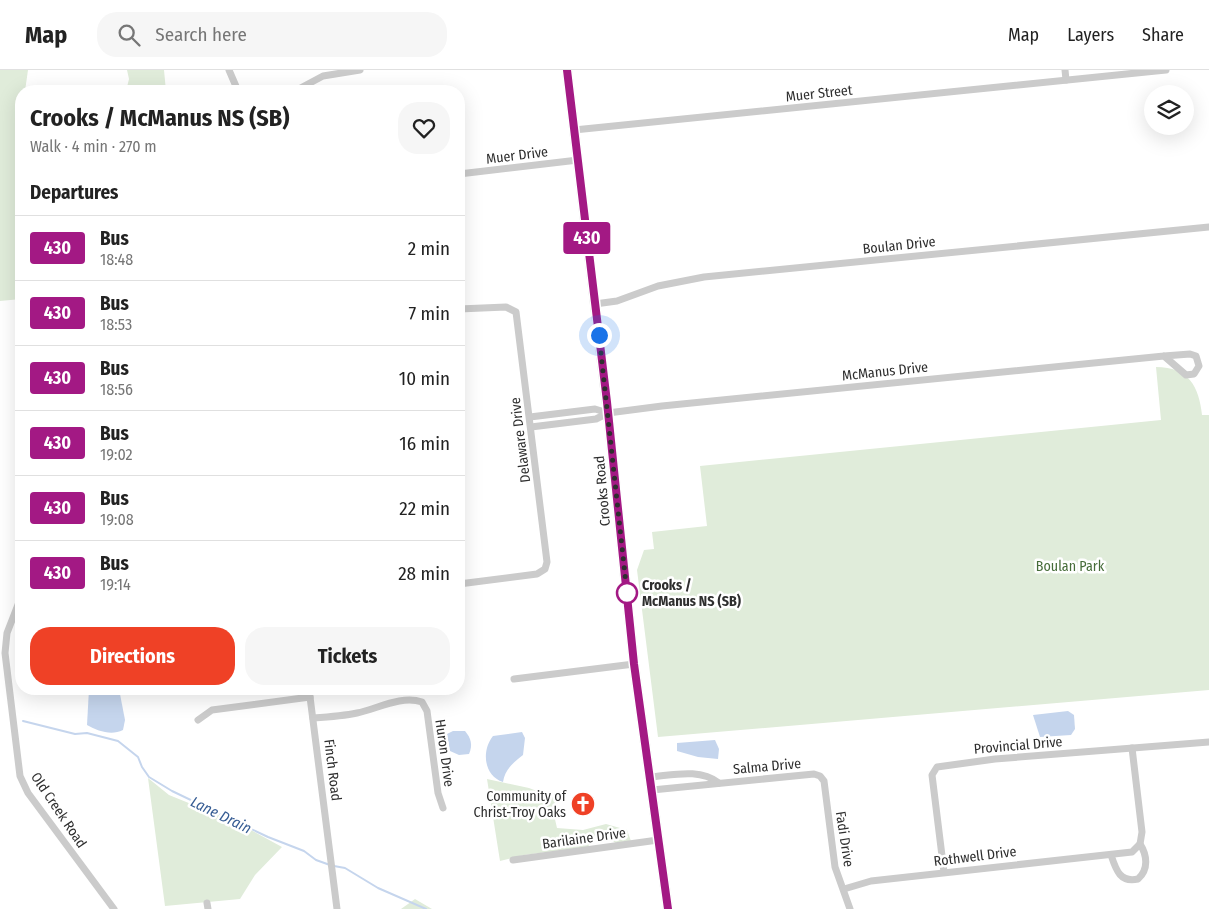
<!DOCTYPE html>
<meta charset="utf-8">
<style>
body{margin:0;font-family:"Fira Sans Condensed",sans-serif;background:#f6f6f6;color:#222;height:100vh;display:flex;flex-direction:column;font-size:19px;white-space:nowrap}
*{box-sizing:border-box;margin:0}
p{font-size:16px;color:#767676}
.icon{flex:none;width:28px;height:28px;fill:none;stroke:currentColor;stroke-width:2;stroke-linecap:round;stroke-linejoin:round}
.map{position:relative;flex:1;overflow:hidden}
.sheet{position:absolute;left:15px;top:15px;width:450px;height:610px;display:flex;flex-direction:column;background:#fff;border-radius:20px;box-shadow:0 5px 20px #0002}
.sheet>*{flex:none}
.badge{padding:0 10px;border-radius:4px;font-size:18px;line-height:32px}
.fabs{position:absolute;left:1144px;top:15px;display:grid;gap:10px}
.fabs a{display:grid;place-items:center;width:50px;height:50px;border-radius:50%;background:#fff;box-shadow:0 5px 20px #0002;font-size:25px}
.you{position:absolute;width:25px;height:25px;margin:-12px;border:4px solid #fff;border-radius:50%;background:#1a73e8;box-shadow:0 0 0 8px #1a73e833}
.map>.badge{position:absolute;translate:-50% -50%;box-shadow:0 0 0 2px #fff}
h2{padding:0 15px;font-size:19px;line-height:45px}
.round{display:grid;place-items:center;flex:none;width:52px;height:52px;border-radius:20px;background:#f6f6f6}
.head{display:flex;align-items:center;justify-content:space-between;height:85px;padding:0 15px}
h1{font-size:24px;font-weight:700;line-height:38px}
.action{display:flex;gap:10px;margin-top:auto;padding:10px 15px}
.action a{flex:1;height:58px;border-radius:20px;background:#ef4126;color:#fff;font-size:20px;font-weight:700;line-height:58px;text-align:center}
.action a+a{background:#f6f6f6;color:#222}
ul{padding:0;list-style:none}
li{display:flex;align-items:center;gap:15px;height:65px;padding:0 15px;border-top:1px solid #e0e0e0}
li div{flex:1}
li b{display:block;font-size:19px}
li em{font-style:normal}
li .badge{min-width:55px;font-weight:700;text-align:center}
header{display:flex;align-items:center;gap:30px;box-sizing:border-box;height:70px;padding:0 25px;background:#fff;border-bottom:1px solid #e0e0e0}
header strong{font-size:24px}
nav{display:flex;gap:28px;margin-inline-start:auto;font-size:18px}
.search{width:350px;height:45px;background:#f6f6f6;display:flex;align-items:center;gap:12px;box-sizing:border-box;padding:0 18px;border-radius:20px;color:#767676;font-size:19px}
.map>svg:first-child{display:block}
.green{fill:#e0ecda}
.water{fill:#c5d5ed}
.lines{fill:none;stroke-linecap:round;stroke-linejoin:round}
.stream{stroke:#c5d5ed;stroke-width:2}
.street{stroke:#cbcbcb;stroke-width:7}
.secondary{stroke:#b8b8b8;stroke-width:10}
.line-casing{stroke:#fff;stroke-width:11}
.line{stroke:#a31984;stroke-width:8}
.walk{stroke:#2e2e2e;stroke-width:5;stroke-dasharray:0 9}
.stop-dot{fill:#fff;stroke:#a31984;stroke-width:2.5}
.labels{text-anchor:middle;stroke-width:5;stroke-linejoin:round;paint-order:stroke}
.street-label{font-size:14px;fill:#2e2e2e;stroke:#fff}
.park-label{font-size:14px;fill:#466c39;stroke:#fff}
.stop-label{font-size:14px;font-weight:bold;fill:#2e2e2e;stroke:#fff;text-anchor:start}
.poi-label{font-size:14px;fill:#2e2e2e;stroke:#fff;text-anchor:end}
.water-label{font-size:15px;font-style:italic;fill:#375d94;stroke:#fff}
</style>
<header>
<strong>Map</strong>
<div class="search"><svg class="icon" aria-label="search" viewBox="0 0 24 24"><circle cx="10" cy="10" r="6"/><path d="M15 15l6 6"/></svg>Search here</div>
<nav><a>Map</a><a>Layers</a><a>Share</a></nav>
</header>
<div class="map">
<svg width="1209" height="839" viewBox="0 0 1209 839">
<rect width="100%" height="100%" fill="#fff"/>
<!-- green -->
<g class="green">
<polygon points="0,0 28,0 25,21 21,21 19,69 21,75 21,229 0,231"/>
<polygon points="127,0 164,0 166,21 126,21 129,9"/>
<path d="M 1156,297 C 1189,297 1199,317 1202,345 L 1209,345 L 1209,620 L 658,667 L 637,500 L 644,480 L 654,479 L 652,462 L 707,456 L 700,396 L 1161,350 Z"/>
<polygon points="148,708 169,725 238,753 282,777 255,805 240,829 165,836"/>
<polygon points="487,709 529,718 555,728 554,745 557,758 583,760 606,754 627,760 631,771 616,773 600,764 593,767 588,777 524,785 500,791"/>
<polygon points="415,829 432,839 401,839"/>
</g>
<!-- water -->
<g class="water">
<path d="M 89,619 L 119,619 L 125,650 L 123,660 C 111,666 98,661 87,655 Z"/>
<polygon points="1068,641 1074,645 1075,659 1071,665 1040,667 1033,645"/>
<path d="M 453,661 L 465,661 C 471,668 473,675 469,684 L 459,685 L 450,681 L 447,664 Z"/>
<path d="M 522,662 L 525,668 L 523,685 C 513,693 505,699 503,712 C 484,706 481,681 493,666 Z"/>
<polygon points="715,670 719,679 718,689 698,687 677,681 677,673"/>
</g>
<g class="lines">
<!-- stream -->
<g class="stream">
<polyline points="23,651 75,664 87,663 118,671 138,687 142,697 149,707 172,721 268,767 304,781 316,790 330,795"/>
<polyline points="334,796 345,798 378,818 426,839"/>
</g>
<!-- street -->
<g class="street">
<polyline points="229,0 238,21"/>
<polyline points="1065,0 1066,10"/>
<polyline points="295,21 323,6 360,0"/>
<polyline points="574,60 1166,0"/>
<polyline points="459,104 578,90"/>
<polyline points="595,234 617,231 658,216 704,207 1209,157"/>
<polyline points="459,239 506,237 516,242 547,492 545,499 537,504 459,514"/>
<polyline points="530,347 595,339 608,343 662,336 1164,286 1190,284 1196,286 1199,296 1194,304 1186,305 1164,286"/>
<polyline points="531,357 596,349 608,343"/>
<polyline points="21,527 7,563 5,583 20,706 28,723 114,839"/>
<polyline points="514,609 634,594"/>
<polyline points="309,619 337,839"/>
<path d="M 313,648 C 328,647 343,646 357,643 C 377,639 401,625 422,632 L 427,641 L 438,723 L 443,738"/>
<polyline points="198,650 212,640 310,627"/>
<path d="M 650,707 C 674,705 699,698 719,713"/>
<polyline points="652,720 814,704 820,706 824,711 835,797 850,839"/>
<path d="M 1111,785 C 1116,800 1120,813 1138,809 C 1149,799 1147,785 1140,774"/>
<polyline points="513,790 658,770"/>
<polyline points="944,802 932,705 937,697 995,689 1209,672"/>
<polyline points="844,819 871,811 1132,782 1140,774 1142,762 1132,678"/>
<polyline points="207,833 208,839"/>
</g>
<!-- secondary -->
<polyline class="secondary" points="567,0 608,343 634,594 668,839"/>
</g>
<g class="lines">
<!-- line casing -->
<g class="line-casing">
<polyline id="line" points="567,0 607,332 634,594 668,839"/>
</g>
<!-- line -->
<use href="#line" class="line"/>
<!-- walk -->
<polyline class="walk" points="599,265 627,523"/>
</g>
<!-- icons -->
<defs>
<g id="church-disc" transform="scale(1.25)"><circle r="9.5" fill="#ef4126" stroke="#fff"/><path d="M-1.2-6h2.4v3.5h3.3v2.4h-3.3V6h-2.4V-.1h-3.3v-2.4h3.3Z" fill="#fff"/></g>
</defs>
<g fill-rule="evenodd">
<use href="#church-disc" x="583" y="734"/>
</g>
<!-- markers -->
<circle class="stop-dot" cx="627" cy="523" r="10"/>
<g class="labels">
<!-- street labels -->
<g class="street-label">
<text transform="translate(819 23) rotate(-6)" y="5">Muer Street</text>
<text transform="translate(517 85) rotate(-7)" y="5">Muer Drive</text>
<text transform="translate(899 175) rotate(-6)" y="5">Boulan Drive</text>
<text transform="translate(885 301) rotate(-6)" y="5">McManus Drive</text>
<text transform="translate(520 370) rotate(-97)" y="5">Delaware Drive</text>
<text transform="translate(602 421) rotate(-95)" y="5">Crooks Road</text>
<text transform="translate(1018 675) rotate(-5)" y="5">Provincial Drive</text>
<text transform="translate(445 683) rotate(82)" y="5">Huron Drive</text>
<text transform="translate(767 696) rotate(-5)" y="5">Salma Drive</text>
<text transform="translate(333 700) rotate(83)" y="5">Finch Road</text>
<text transform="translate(59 740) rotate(56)" y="5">Old Creek Road</text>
<text transform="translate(584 768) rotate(-8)" y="5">Barilaine Drive</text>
<text transform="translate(845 769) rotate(81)" y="5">Fadi Drive</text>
<text transform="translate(975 786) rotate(-7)" y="5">Rothwell Drive</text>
</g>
<!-- park labels -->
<g class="park-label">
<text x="1070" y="501">Boulan Park</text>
</g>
<!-- stop labels -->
<g class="stop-label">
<text x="642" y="520">Crooks /<tspan x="642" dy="16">McManus NS (SB)</tspan></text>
</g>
<!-- poi labels -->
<g class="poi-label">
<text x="566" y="731">Community of<tspan x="566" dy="16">Christ-Troy Oaks</tspan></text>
</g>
<!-- water labels -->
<g class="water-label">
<text transform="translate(221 745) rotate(26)" y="5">Lane Drain</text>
</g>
</g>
</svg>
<div class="fabs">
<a><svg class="icon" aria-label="layers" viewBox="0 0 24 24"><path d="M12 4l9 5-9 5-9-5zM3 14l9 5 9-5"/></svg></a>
</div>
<div class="you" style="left:599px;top:265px"></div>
<b class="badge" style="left:587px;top:168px;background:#a31984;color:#fff">430</b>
<section class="sheet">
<div class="head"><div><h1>Crooks / McManus NS (SB)</h1><p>Walk · 4 min · 270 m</p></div><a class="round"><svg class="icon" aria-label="heart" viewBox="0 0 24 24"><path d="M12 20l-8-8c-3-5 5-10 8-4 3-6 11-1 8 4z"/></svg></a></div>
<h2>Departures</h2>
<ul>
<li><span class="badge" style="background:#a31984;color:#fff">430</span><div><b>Bus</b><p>18:48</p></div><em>2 min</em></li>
<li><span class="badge" style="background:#a31984;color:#fff">430</span><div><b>Bus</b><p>18:53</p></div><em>7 min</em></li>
<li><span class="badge" style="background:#a31984;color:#fff">430</span><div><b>Bus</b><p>18:56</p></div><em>10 min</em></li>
<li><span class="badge" style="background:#a31984;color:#fff">430</span><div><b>Bus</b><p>19:02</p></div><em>16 min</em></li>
<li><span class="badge" style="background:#a31984;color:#fff">430</span><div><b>Bus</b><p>19:08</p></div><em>22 min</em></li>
<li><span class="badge" style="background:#a31984;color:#fff">430</span><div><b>Bus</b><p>19:14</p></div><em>28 min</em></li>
</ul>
<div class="action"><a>Directions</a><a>Tickets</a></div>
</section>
</div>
